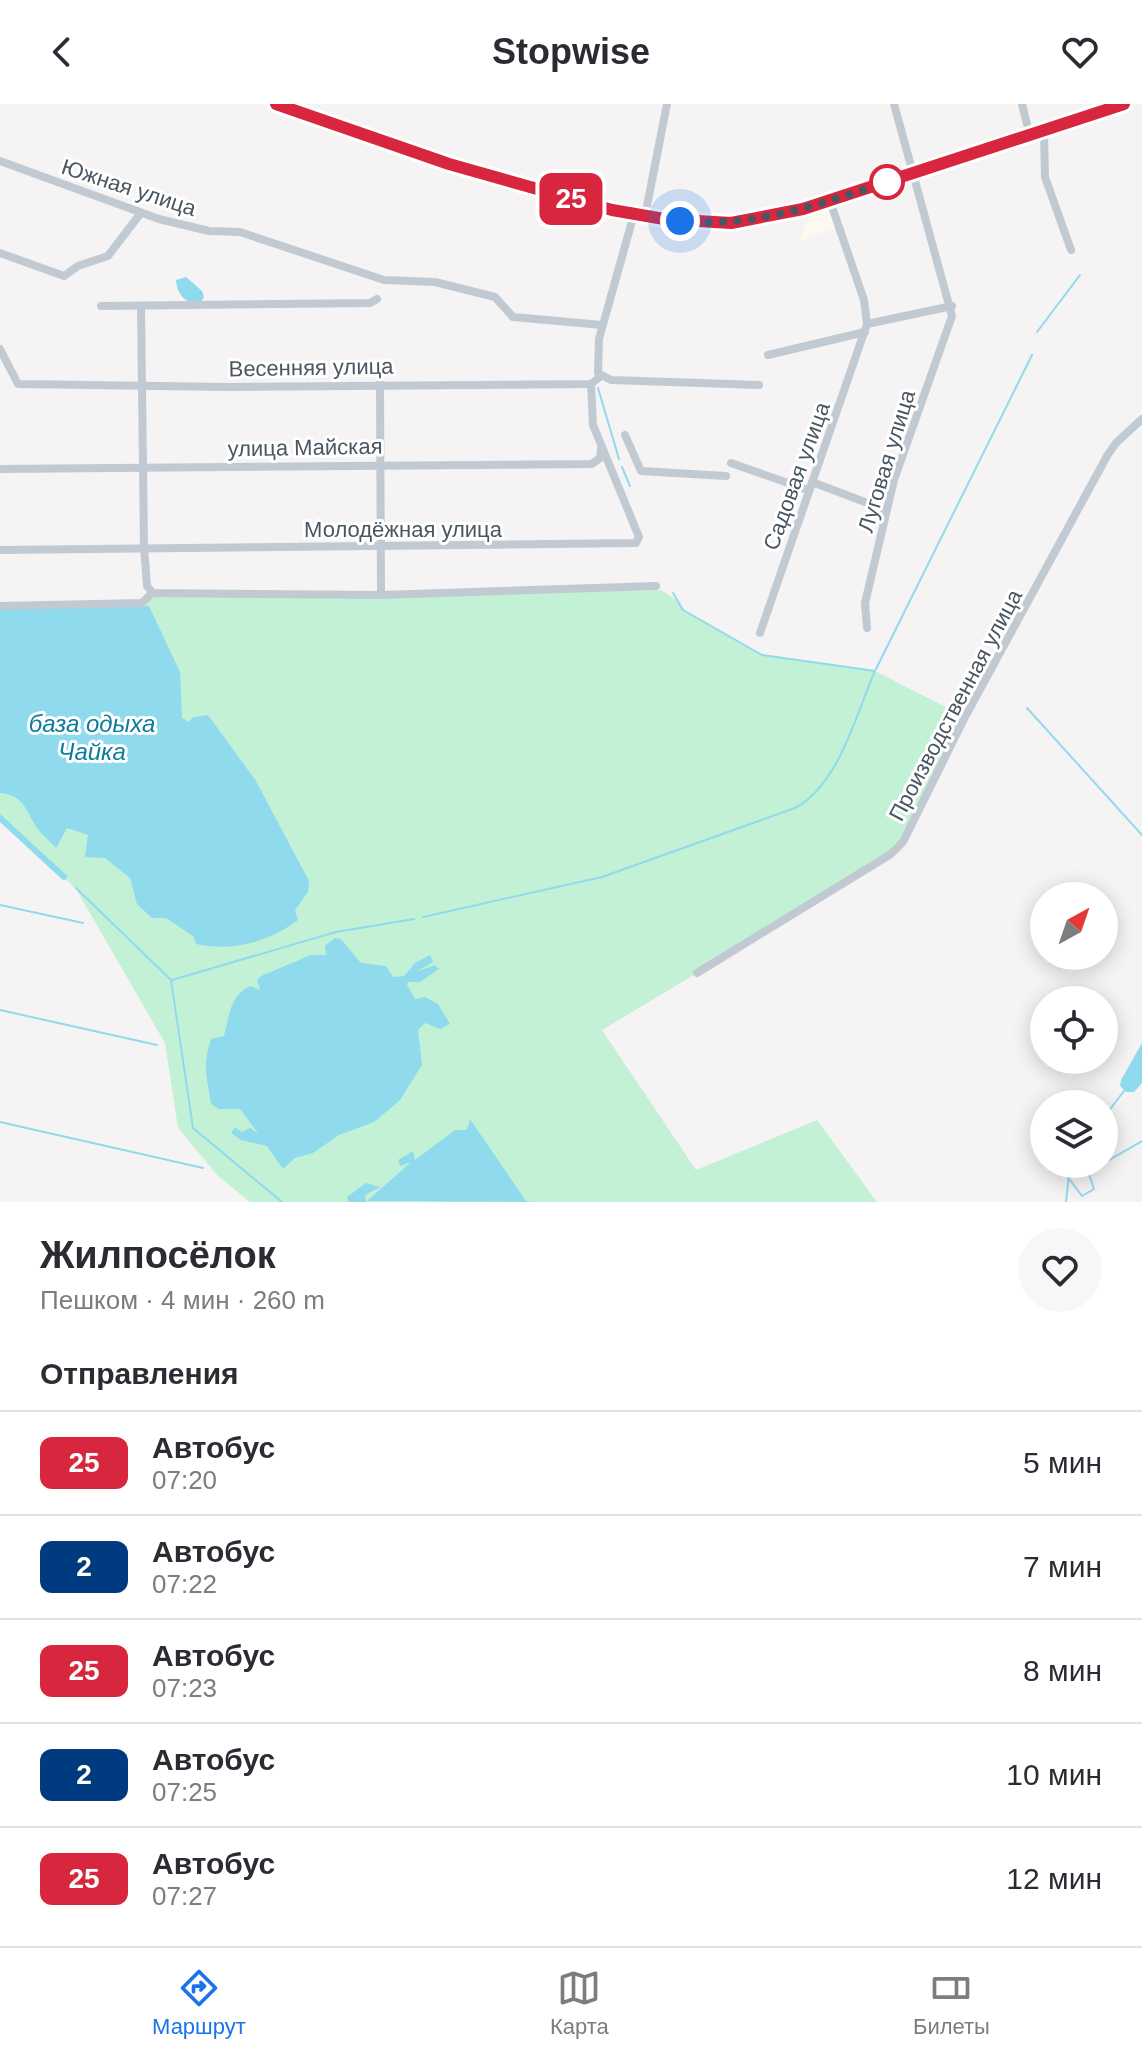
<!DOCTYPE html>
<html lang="ru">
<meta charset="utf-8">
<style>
body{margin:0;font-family:Helvetica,sans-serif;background:#f7f7f7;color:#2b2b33;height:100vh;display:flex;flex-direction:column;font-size:30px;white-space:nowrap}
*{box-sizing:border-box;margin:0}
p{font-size:26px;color:#7c7c81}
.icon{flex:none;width:44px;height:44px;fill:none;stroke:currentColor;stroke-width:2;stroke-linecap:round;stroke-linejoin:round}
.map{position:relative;height:1098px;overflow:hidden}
.details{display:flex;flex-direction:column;background:#fff;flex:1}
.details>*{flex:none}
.badge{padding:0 16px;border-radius:12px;font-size:28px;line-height:52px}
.needle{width:52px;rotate:40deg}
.tools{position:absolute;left:1030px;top:778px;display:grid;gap:16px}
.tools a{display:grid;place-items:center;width:88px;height:88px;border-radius:50%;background:#fff;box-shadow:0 4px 20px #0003;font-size:40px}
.you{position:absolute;width:40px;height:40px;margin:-20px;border:6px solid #fff;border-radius:50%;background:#1a73e8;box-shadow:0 0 0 12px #1a73e833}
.map>.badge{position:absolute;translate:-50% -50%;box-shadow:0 0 0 4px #fff}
h2{padding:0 40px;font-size:30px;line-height:72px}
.round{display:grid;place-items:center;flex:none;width:84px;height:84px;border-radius:42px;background:#f7f7f7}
.head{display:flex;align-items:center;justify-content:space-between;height:136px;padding:0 40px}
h1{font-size:38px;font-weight:600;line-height:60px}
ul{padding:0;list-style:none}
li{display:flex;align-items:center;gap:24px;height:104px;padding:0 40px;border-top:2px solid #e1e1e2}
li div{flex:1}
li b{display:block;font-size:30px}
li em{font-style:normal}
li .badge{min-width:88px;font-weight:700;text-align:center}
header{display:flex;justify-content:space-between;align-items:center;height:104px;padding:0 40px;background:#fff;font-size:36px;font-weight:600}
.tabs{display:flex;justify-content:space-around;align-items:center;height:112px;border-top:2px solid #e1e1e2;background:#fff;font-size:22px;color:#7c7c81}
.tabs a{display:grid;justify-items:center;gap:4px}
.tabs .current{color:#1a73e8}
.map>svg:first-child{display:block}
.commercial{fill:#fdf9ef}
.green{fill:#c3f1d5}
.water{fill:#90daee}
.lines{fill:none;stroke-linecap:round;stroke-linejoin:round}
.stream{stroke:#90daee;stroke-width:2}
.canal{stroke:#90daee;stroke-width:6}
.minor{stroke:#c1cad2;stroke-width:8}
.major{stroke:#b3c2d1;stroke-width:10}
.line-casing{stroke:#fff;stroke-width:18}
.line{stroke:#d7263d;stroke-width:12}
.walk{stroke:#4a5661;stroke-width:8;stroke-dasharray:0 14.4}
.stop-dot{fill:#fff;stroke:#d7263d;stroke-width:4}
.labels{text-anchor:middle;stroke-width:6;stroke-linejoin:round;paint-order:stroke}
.street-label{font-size:22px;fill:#4a5661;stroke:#fff}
.water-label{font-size:24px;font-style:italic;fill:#0c7c9b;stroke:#fff}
</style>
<header><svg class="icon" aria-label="back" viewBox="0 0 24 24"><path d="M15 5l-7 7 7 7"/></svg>Stopwise<svg class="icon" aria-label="heart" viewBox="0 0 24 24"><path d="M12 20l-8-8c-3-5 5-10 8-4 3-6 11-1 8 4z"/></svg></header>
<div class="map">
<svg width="1142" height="1098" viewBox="0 0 1142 1098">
<rect width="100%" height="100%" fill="#f5f3f3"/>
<!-- commercial -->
<polygon class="commercial" points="830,105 836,124 800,136 809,112"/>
<!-- green -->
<polygon class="green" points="661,486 675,495 683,506 759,550 875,567 965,613 903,738 784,817 602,926 696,1066 817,1016 877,1098 250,1098 218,1072 178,1024 165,939 76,785 0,714 0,502 142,499 152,489 381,491"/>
<!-- water -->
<g class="water">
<path d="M 186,173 L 202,187 L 204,193 L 199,201 C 184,198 177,190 176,176 Z"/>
<path d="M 149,502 L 180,568 L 182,614 L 189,618 L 193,613 L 208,611 L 256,677 L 309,777 L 308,788 L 295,806 L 298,816 C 269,838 231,848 196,840 L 193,832 L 166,814 L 152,814 L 137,800 L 130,774 L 105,754 L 85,753 L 88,731 L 67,724 L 56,744 C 50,737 42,731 37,724 C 26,707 24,691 0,689 L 0,504 Z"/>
<path d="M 335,834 L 341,835 L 361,859 L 386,862 L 393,873 L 404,872 L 415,859 L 430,851 L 433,858 L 416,868 L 435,861 L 439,865 L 420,878 L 408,878 L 407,881 L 415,895 L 425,893 L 438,900 L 450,920 L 440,925 L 425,919 L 418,926 L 422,961 L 400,996 L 374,1018 L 339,1031 L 313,1049 L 295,1054 L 283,1065 L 267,1042 L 241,1036 L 231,1029 L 235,1023 L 242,1028 L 250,1024 L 258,1029 L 240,1005 L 219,1005 L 211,1000 C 207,972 202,964 211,935 L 224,932 C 229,913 230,890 251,882 L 260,886 L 257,876 L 261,872 L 311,851 L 326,851 L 325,842 Z"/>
<polygon points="1142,939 1142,979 1134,988 1126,988 1120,982 1121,976"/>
<polygon points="470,1015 526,1097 531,1098 367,1097 411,1058 400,1062 398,1056 413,1047 415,1056 455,1026 467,1026"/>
<polygon points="366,1079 380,1083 365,1091 366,1098 349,1098 347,1093"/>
</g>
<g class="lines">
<!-- stream -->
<g class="stream">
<polyline points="1037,228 1080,171"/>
<polyline points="598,284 619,355"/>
<polyline points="622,363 630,382"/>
<polyline points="876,565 1032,251"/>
<polyline points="1027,604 1142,731"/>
<polyline points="76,784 171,876 193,1024 282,1098"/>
<polyline points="0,801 83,819"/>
<path d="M 423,813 L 602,773 L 795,704 C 839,681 856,610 875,567 L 762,551 L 683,506 L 673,489"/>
<polyline points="172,876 336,828 414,815"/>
<polyline points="0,906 157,941"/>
<polyline points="1104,1013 1124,987"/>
<polyline points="0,1018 203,1064"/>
<polyline points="1104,1059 1142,1037"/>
<polyline points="1067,1072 1082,1092 1094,1085 1089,1070 1102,1060"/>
<polyline points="1066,1098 1070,1060"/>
</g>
<!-- canal -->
<polyline class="canal" points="0,714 64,773"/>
<!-- minor -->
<g class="minor">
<polyline points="1022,0 1030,32"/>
<polyline points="1044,27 1045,73 1071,146"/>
<polyline points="0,57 159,115 209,127 240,128 384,176 435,178 495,193 513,213 602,221"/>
<polyline points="634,110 599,235 598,269 611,276 759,281"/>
<polyline points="645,112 667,0"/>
<polyline points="0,149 64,172 78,162 108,152 140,110"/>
<polyline points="101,202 370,199 377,195"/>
<polyline points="141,202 144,443 147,482 153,489 381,491 656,482"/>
<polyline points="867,220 952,202"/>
<polyline points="0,245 18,280 228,283 591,280 601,272"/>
<polyline points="768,251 865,228"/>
<polyline points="380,279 381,491"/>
<polyline points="625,331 641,367 726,372"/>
<polyline points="731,359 808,386"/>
<polyline points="0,365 592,360 600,354 601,345"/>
<polyline points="812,378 886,406"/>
<polyline points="0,446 636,439 639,433 593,321 591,280"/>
<polyline points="0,502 142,499 152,489"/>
<polyline points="867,524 865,499 894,376 952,212 894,0"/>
<polyline points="760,529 867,220 864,196 830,97"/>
<polyline points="697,869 891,750 903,738 965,613 1107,352 1116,339 1142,315"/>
</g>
<!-- major -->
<polyline class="major" points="277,0 449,60 612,106 664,115 731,119 803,105 1124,0"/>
</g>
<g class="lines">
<!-- line casing -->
<g class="line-casing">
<polyline id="line" points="276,0 449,60 612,106 664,115 731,119 803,105 1124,0"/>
</g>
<!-- line -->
<use href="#line" class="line"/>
<!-- walk -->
<path class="walk" d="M 680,117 C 757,124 824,99 896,75 L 887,78"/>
</g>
<!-- markers -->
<circle class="stop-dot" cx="887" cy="78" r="16"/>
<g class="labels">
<!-- street labels -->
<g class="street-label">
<text transform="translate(129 83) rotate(18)" y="8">Южная улица</text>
<text transform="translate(311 263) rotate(-1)" y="8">Весенняя улица</text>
<text transform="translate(305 343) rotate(-1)" y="8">улица Майская</text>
<text transform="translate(886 357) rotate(-73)" y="8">Луговая улица</text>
<text transform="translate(796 372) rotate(-70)" y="8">Садовая улица</text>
<text x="403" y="433">Молодёжная улица</text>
<text transform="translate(955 601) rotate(-62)" y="8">Производственная улица</text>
</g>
<!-- water labels -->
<g class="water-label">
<text x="92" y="628">база одыха<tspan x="92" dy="28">Чайка</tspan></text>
</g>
</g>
</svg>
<div class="tools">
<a><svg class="needle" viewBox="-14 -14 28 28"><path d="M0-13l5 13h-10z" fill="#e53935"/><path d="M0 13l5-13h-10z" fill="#7c7c81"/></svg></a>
<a><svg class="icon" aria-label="locate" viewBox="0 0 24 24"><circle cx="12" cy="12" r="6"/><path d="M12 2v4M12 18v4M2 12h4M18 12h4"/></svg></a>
<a><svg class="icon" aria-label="layers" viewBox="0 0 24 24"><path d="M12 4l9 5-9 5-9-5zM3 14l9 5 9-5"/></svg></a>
</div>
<div class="you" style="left:680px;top:117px"></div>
<b class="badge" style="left:571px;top:95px;background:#d7263d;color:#fff">25</b>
</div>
<section class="details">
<div class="head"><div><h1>Жилпосёлок</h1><p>Пешком · 4 мин · 260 m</p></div><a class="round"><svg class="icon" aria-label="heart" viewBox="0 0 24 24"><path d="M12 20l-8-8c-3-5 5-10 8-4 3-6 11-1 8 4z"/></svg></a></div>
<h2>Отправления</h2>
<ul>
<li><span class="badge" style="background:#d7263d;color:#fff">25</span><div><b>Автобус</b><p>07:20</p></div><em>5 мин</em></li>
<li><span class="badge" style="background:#003b80;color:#fff">2</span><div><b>Автобус</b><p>07:22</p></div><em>7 мин</em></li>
<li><span class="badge" style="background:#d7263d;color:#fff">25</span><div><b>Автобус</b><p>07:23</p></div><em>8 мин</em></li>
<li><span class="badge" style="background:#003b80;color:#fff">2</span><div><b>Автобус</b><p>07:25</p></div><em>10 мин</em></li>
<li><span class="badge" style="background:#d7263d;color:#fff">25</span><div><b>Автобус</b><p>07:27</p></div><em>12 мин</em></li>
</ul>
</section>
<nav class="tabs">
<a class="current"><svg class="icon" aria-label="directions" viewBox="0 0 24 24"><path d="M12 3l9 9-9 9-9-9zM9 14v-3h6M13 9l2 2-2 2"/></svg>Маршрут</a>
<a><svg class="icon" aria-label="map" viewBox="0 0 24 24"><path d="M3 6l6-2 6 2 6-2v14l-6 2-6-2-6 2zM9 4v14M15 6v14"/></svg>Карта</a>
<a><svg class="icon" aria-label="tickets" viewBox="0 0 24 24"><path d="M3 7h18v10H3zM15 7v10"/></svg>Билеты</a>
</nav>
